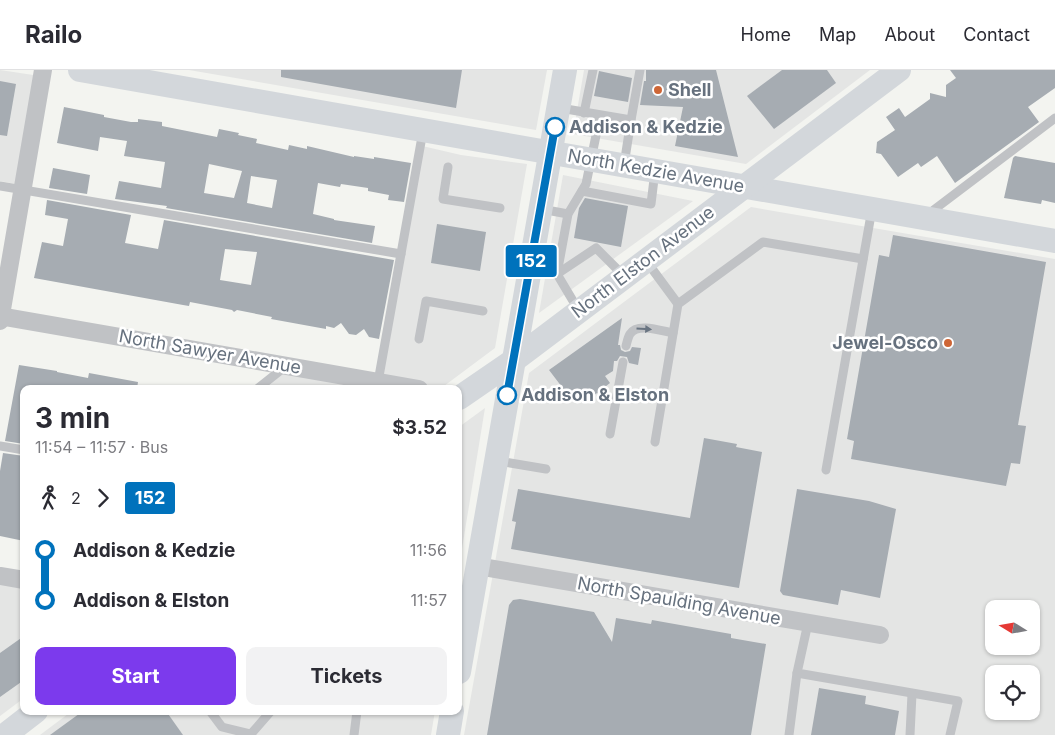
<!DOCTYPE html>
<meta charset="utf-8">
<style>
body{margin:0;font-family:Inter,sans-serif;background:#f2f2f3;color:#2b2b33;height:100vh;display:flex;flex-direction:column;font-size:19px;white-space:nowrap}
*{box-sizing:border-box;margin:0}
p{font-size:16px;color:#7c7c81}
.icon{flex:none;width:28px;height:28px;fill:none;stroke:currentColor;stroke-width:2;stroke-linecap:round;stroke-linejoin:round}
.map{position:relative;flex:1;overflow:hidden}
.sheet{position:absolute;left:20px;top:315px;width:442px;height:330px;display:flex;flex-direction:column;background:#fff;border-radius:10px;box-shadow:0 1px 4px #0004}
.sheet>*{flex:none}
.badge{padding:0 10px;border-radius:4px;font-size:18px;line-height:32px}
.needle{width:32px;rotate:281deg}
.fabs{position:absolute;left:985px;top:530px;display:grid;gap:10px}
.fabs a{display:grid;place-items:center;width:55px;height:55px;border-radius:10px;background:#fff;box-shadow:0 1px 4px #0004;font-size:25px}
.map>.badge{position:absolute;translate:-50% -50%;box-shadow:0 0 0 2px #fff}
.legs{display:flex;align-items:center;gap:8px;height:55px;padding:0 15px;font-size:16px}
.legs p{margin-inline-start:auto}
.summary{display:flex;align-items:center;justify-content:space-between;height:85px;padding:0 15px}
h1{font-size:28px;font-weight:700;line-height:38px}
.cta{display:flex;gap:10px;margin-top:auto;padding:10px 15px}
.cta a{flex:1;height:58px;border-radius:10px;background:#7c3aed;color:#fff;font-size:20px;font-weight:700;line-height:58px;text-align:center}
.cta a+a{background:#f2f2f3;color:#2b2b33}
ul{padding:0 15px;list-style:none}
li{display:flex;align-items:center;gap:18px;height:50px;font-size:19px}
li i{display:grid;place-items:center;width:8px;height:100%;margin:0 6px;background:currentColor}
li i::after{content:'';width:12px;height:12px;margin:-6px;border:4px solid;border-radius:50%;background:#fff}
li p{margin-inline-start:auto}
li:first-child i{background:linear-gradient(#0000 50%,currentColor 0)}
li:last-child i{background:linear-gradient(currentColor 50%,#0000 0)}
header{display:flex;align-items:center;gap:30px;box-sizing:border-box;height:70px;padding:0 25px;background:#fff;border-bottom:1px solid #e1e1e2}
header strong{font-size:24px}
nav{display:flex;gap:28px;margin-inline-start:auto;font-size:18px}
.map>svg:first-child{display:block}
.built{fill:#e4e5e4;fill-rule:evenodd}
.building{fill:#a6acb2;fill-rule:evenodd}
.lines{fill:none;stroke-linecap:round;stroke-linejoin:round}
.lane{stroke:#c0c2c5;stroke-width:9}
.street{stroke:#c0c2c5;stroke-width:18}
.secondary{stroke:#d3d7db;stroke-width:24}
.oneway{fill:#6a7582}
.line-1-casing{stroke:#fff;stroke-width:11}
.line-1{stroke:#0072bc;stroke-width:8}
.poi-dot{fill:#ce6636;stroke:#fff;stroke-width:2}
.stop-1-dot{fill:#fff;stroke:#0072bc;stroke-width:2.5}
.labels{text-anchor:middle;stroke-width:5;stroke-linejoin:round;paint-order:stroke}
.poi-label{font-size:18px;font-weight:bold;fill:#66717e;stroke:#fff;text-anchor:start}
.stop-label{font-size:18px;font-weight:bold;fill:#66717e;stroke:#fff;text-anchor:start}
.street-label{font-size:18px;fill:#66717e;stroke:#fff}
</style>
<header>
<strong>Railo</strong>
<nav><a>Home</a><a>Map</a><a>About</a><a>Contact</a></nav>
</header>
<div class="map">
<svg width="1055" height="665" viewBox="0 0 1055 665">
<rect width="100%" height="100%" fill="#f3f4f0"/>
<!-- built -->
<g class="built">
<polygon points="0,0 40,6 21,115 0,111"/>
<polygon points="189,0 547,0 536,60"/>
<polygon points="584,0 870,0 746,94 573,64"/>
<polygon points="418,75 461,85 527,94 495,278 440,319 263,319 294,295 375,310"/>
<polygon points="563,105 693,131 539,243"/>
<path d="M 751,137 L 1055,189 L 1055,665 L 464,665 L 529,303 ZM 994,539 L 1031,539 L 1031,576 L 994,576 ZM 994,604 L 1031,604 L 1031,641 L 994,641 Z"/>
<polygon points="485,338 459,497 459,357"/>
<polygon points="0,512 24,513 24,628 0,646"/>
<polygon points="72,641 435,641 431,665 40,665"/>
</g>
<!-- building -->
<g class="building">
<polygon points="281,0 462,0 456,38 281,7"/>
<polygon points="646,0 716,0 738,87 675,76 683,37 640,35 644,11 646,11"/>
<polygon points="782,0 827,0 836,13 774,59 747,26"/>
<polygon points="950,0 1055,0 1055,18 1028,37 1039,52 955,113 937,86 921,97 918,93 898,107 881,84 876,83 877,72 895,60 886,47 899,38 905,47 930,29 930,23 946,27 946,15 956,8"/>
<polygon points="599,1 632,8 628,32 594,26"/>
<polygon points="0,11 16,14 7,66 0,65"/>
<path d="M 64,37 L 104,45 L 104,47 L 131,52 L 138,52 L 138,49 L 162,52 L 162,56 L 217,67 L 219,59 L 239,63 L 238,65 L 257,69 L 256,73 L 288,80 L 289,75 L 307,79 L 307,76 L 354,87 L 354,86 L 374,89 L 374,87 L 411,93 L 404,132 L 388,130 L 389,125 L 368,121 L 368,118 L 341,114 L 340,117 L 318,113 L 313,144 L 334,149 L 334,150 L 375,156 L 372,173 L 166,138 L 167,136 L 115,129 L 119,111 L 161,118 L 165,92 L 124,86 L 127,71 L 100,67 L 98,81 L 57,73 ZM 209,94 L 242,101 L 234,128 L 204,123 ZM 251,106 L 277,110 L 272,138 L 247,133 Z"/>
<polygon points="1015,86 1055,93 1055,133 1042,130 1041,134 1004,128 1013,88"/>
<polygon points="53,98 90,105 87,124 49,118"/>
<polygon points="585,128 628,136 621,177 574,168 579,138"/>
<path d="M 47,130 L 131,145 L 125,173 L 158,179 L 164,150 L 394,190 L 379,269 L 369,267 L 364,259 L 356,265 L 349,264 L 341,253 L 334,258 L 326,256 L 326,259 L 271,249 L 272,247 L 237,240 L 234,242 L 232,240 L 190,232 L 189,236 L 183,235 L 34,208 L 42,172 L 63,176 L 68,149 L 45,145 ZM 225,179 L 257,182 L 251,215 L 220,210 Z"/>
<polygon points="437,154 486,162 480,201 431,193"/>
<polygon points="893,165 1046,192 1018,355 1026,356 1020,394 1011,393 1006,416 851,389 854,371 847,369 879,185 889,187"/>
<polygon points="622,248 618,275 620,275 621,280 625,282 630,281 632,277 641,278 638,295 629,293 627,287 620,286 617,291 614,291 613,301 605,306 610,313 588,330 564,325 565,321 549,300"/>
<polygon points="19,295 57,301 57,302 88,308 89,303 138,312 137,319 24,319 24,374 5,371"/>
<polygon points="704,368 737,374 736,377 762,382 739,518 511,479 516,452 512,451 518,419 690,448"/>
<polygon points="3,383 24,386 24,471 0,466 0,401"/>
<polygon points="797,419 869,431 896,439 880,528 841,520 838,535 783,525 780,521"/>
<polygon points="520,529 594,542 612,572 616,548 651,554 652,550 731,564 731,568 766,574 751,665 487,665 509,535 513,530"/>
<polygon points="24,566 24,610 0,627 0,583"/>
<polygon points="819,618 866,626 865,634 899,641 895,665 811,665"/>
<polygon points="83,641 166,641 183,665 50,665"/>
</g>
<g class="lines">
<!-- lane -->
<g class="lane">
<polyline points="560,38 631,50 624,95"/>
<polyline points="584,43 593,0"/>
<polyline points="631,50 640,0"/>
<polyline points="448,97 443,129 500,138"/>
<polyline points="0,116 401,184"/>
<polyline points="582,121 651,134 655,101"/>
<polyline points="541,139 568,144"/>
<polyline points="927,145 1055,48"/>
<polyline points="647,192 678,234"/>
<polyline points="531,200 557,204 568,144 586,114 600,46"/>
<polyline points="579,241 557,204 596,178 624,206"/>
<polyline points="419,269 426,231 483,241"/>
<path d="M 626,276 C 627,272 628,267 630,264 C 637,252 662,261 673,263"/>
<polyline points="378,312 423,61"/>
<polyline points="257,319 286,296"/>
<polyline points="610,364 623,292"/>
<polyline points="655,372 678,234 763,172 863,189"/>
<polyline points="0,376 24,380"/>
<polyline points="498,391 546,399"/>
<polyline points="826,400 872,139"/>
<polyline points="808,553 797,603 958,631 950,665"/>
<polyline points="210,641 222,657 251,664 271,641"/>
<polyline points="354,665 357,641"/>
<polyline points="789,665 797,603"/>
<polyline points="910,665 912,624"/>
</g>
<!-- street -->
<g class="street">
<polyline points="0,246 419,319"/>
<polyline points="0,251 43,0"/>
<polyline points="477,496 880,565"/>
<polyline points="0,506 24,510"/>
</g>
<!-- secondary -->
<g class="secondary">
<polyline points="80,0 1055,171"/>
<polyline points="459,328 513,291 899,0"/>
<polyline points="459,602 565,0"/>
<polyline points="5,665 36,641"/>
<polyline points="448,665 452,641"/>
</g>
</g>
<!-- one-way arrows -->
<defs><path id="oneway-solid" d="M-6-.8H1V-3.2L6.5 0L1 3.2V.8H-6Z" transform="scale(1.25)"/></defs>
<use class="oneway" href="#oneway-solid" transform="translate(644 259) rotate(3)"/>
<g class="lines">
<!-- line-1 casing -->
<g class="line-1-casing">
<polyline id="line-1" points="507,325 555,57"/>
</g>
<!-- line-1 -->
<use href="#line-1" class="line-1"/>
</g>
<!-- markers -->
<g class="poi-dot">
<circle cx="658" cy="20" r="5"/>
<circle cx="948" cy="273" r="5"/>
</g>
<g class="stop-1-dot">
<circle cx="555" cy="57" r="9"/>
<circle cx="507" cy="325" r="9"/>
</g>
<g class="labels">
<!-- poi labels -->
<g class="poi-label">
<text x="668" y="26">Shell</text>
<text x="938" y="279" text-anchor="end">Jewel-Osco</text>
</g>
<!-- stop labels -->
<g class="stop-label">
<text x="569" y="63">Addison &amp; Kedzie</text>
<text x="521" y="331">Addison &amp; Elston</text>
</g>
<!-- street labels -->
<g class="street-label">
<text transform="translate(656 101) rotate(10)" y="6">North Kedzie Avenue</text>
<text transform="translate(643 192) rotate(-37)" y="6">North Elston Avenue</text>
<text transform="translate(210 282) rotate(10)" y="6">North Sawyer Avenue</text>
<text transform="translate(679 531) rotate(10)" y="6">North Spaulding Avenue</text>
</g>
</g>
</svg>
<div class="fabs">
<a><svg class="needle" viewBox="-14 -14 28 28"><path d="M0-13l5 13h-10z" fill="#e53935"/><path d="M0 13l5-13h-10z" fill="#7c7c81"/></svg></a>
<a><svg class="icon" aria-label="locate" viewBox="0 0 24 24"><circle cx="12" cy="12" r="6"/><path d="M12 2v4M12 18v4M2 12h4M18 12h4"/></svg></a>
</div>
<b class="badge" style="left:531px;top:191px;background:#0072bc;color:#fff">152</b>
<section class="sheet">
<div class="summary"><div><h1>3 min</h1><p>11:54 – 11:57 · Bus</p></div><b>$3.52</b></div>
<div class="legs"><svg class="icon" aria-label="walk" viewBox="0 0 24 24"><circle cx="13" cy="4" r="2"/><path d="M13 8l-2 6 4 7M11 14l-3 7M7 12l3-4h3l4 4"/></svg>2<svg class="icon" aria-label="forward" viewBox="0 0 24 24"><path d="M9 5l7 7-7 7"/></svg><b class="badge" style="background:#0072bc;color:#fff">152</b></div>
<ul>
<li><i style="color:#0072bc"></i><b>Addison &amp; Kedzie</b><p>11:56</p></li>
<li><i style="color:#0072bc"></i><b>Addison &amp; Elston</b><p>11:57</p></li>
</ul>
<div class="cta"><a>Start</a><a>Tickets</a></div>
</section>
</div>
